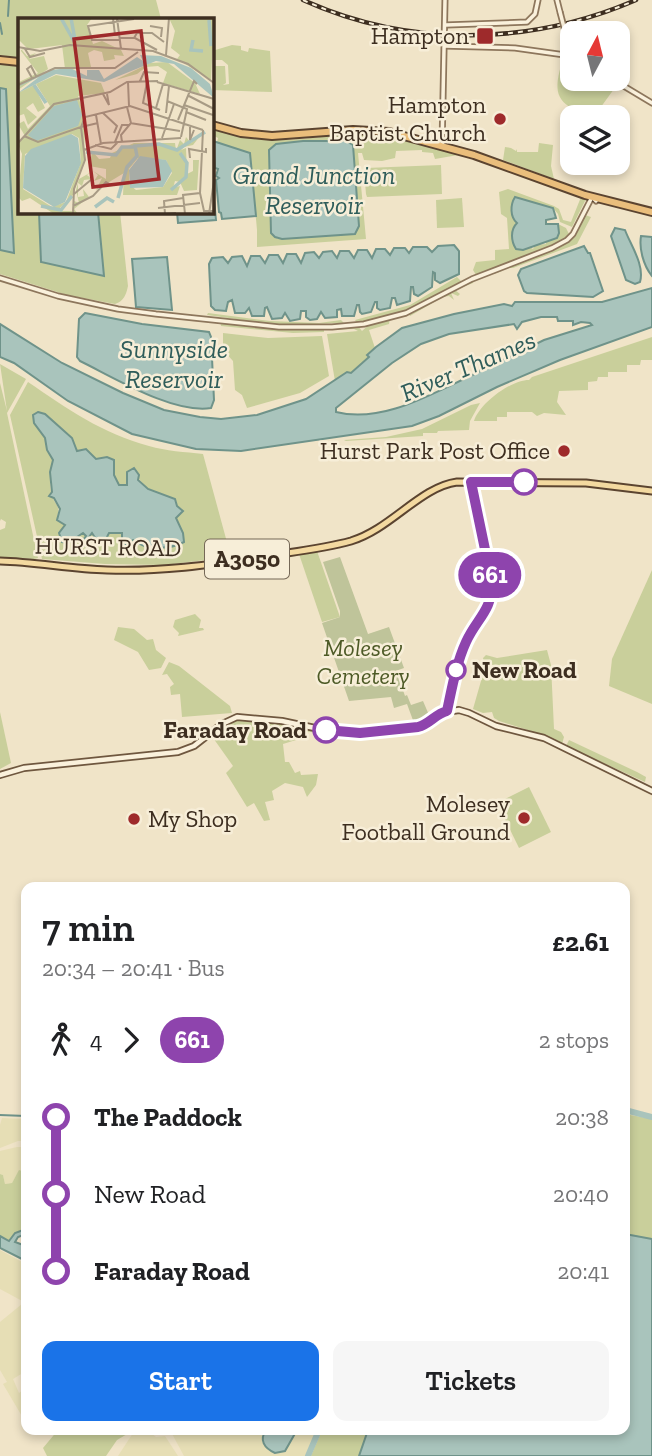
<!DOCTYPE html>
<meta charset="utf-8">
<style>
body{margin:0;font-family:"Zilla Slab",serif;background:#f6f6f6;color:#202124;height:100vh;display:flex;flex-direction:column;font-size:26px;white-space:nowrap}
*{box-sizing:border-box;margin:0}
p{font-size:23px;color:#757577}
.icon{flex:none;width:38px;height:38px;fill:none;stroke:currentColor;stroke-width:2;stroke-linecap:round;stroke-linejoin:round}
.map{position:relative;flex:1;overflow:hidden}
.side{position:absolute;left:21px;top:882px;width:609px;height:553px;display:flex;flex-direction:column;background:#fff;border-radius:14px;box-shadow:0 4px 10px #0003}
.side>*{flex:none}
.badge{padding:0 14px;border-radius:23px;font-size:24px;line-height:46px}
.needle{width:46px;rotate:7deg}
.controls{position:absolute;left:560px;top:21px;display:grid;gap:14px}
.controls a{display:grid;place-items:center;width:70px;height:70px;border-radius:14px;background:#fff;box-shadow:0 4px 10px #0003;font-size:35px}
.map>.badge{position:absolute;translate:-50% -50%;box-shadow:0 0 0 4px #fff}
.legs{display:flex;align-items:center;gap:10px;height:77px;padding:0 21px;font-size:23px}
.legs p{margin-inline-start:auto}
.head{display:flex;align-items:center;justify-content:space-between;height:119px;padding:0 21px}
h1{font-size:38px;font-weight:600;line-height:52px}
.button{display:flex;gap:14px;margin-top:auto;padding:14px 21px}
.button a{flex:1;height:80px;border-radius:14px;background:#1a73e8;color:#fff;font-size:28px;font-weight:600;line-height:80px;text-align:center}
.button a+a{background:#f6f6f6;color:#202124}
ul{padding:0 21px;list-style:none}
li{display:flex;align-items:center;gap:24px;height:77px;font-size:26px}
li i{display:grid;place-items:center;width:10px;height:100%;margin:0 9px;background:currentColor}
li i::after{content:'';width:18px;height:18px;margin:-9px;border:5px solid;border-radius:50%;background:#fff}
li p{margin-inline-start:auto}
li:first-child i{background:linear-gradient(#0000 50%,currentColor 0)}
li:last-child i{background:linear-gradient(currentColor 50%,#0000 0)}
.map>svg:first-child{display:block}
.farmland{fill:#e6deb5}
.green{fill:#c9cf9b;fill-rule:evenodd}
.cemetery{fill:#bfc49a}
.water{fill:#a9c4bc;stroke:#6f938a;stroke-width:2;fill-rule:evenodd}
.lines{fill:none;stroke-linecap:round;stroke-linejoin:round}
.stream{stroke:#6f938a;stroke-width:2}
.river{stroke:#a9c4bc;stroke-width:6}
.tertiary-casing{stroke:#8d765c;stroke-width:7}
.secondary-casing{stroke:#6f573f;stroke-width:8}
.primary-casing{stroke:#5b4430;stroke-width:9}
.trunk-casing{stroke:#5b4430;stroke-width:10}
.tertiary{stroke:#faf1dc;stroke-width:3.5}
.secondary{stroke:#faf1dc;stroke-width:4.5}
.primary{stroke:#f3d9a0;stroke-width:5}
.trunk{stroke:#eabe7c;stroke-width:6}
.rail-casing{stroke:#3d2e20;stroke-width:4.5}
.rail{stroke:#f7eed8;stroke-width:2;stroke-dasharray:5;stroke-linecap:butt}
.tertiary-bridge-casing{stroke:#8d765c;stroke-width:7;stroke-linecap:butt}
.tertiary-bridge{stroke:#faf1dc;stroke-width:3.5}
.line-1-casing{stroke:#fff;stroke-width:16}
.line-1{stroke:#8e44ad;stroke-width:10}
.poi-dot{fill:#9e2a2b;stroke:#f7eed8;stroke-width:2.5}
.stop-1-dot{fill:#fff;stroke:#8e44ad;stroke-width:3.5}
.labels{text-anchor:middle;stroke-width:5;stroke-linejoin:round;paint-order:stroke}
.shield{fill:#f7eed8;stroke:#756857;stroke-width:2}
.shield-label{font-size:23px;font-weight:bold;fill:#3d2e20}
.poi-label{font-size:24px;fill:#3d2e20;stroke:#f7eed8;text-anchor:end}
.street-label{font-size:24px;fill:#3d2e20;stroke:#f7eed8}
.park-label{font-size:24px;font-style:italic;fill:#4d5a26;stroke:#f7eed8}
.stop-label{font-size:24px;font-weight:bold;fill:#3d2e20;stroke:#f7eed8;text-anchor:start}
.water-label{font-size:26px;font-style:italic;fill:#2f5d5a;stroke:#f7eed8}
.inset-river{fill:none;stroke:#a9c4bc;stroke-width:3.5}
.inset-road{fill:none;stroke:#a89b85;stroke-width:2}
.view{fill:#9e2a2b;fill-opacity:0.15;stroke:#9e2a2b;stroke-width:3.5}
.inset-edge{fill:none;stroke:#3d2e20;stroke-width:3.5}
</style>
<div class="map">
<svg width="652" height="1456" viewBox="0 0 652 1456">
<rect width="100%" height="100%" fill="#f0e4c8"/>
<!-- farmland -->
<g class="farmland">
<polygon points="2,1118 26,1119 26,1141 18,1141 0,1148 0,1125"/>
<polygon points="17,1147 26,1147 21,1172 19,1171 12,1183 5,1184 3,1175 0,1174 0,1151"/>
<polygon points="0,1250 22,1262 26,1269 26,1303 0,1289"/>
<polygon points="22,1304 26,1306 26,1371 13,1379 19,1393 26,1388 26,1423 3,1384 7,1382 0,1370 0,1322"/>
<polygon points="135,1430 147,1430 156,1437 165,1436 178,1456 118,1456"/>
<polygon points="170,1430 266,1430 262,1439 263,1443 275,1453 285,1451 297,1430 317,1430 305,1456 184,1456"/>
</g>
<!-- green -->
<g class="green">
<polygon points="0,0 156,0 161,19 19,19 19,58 0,55"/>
<polygon points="232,45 241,46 241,50 248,52 249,48 270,51 272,92 212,90 212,66 225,66 226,83 223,85 229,84 228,65 222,60 212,60 212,51"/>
<path d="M 568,59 L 572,60 L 572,79 L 606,79 L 613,83 L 614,89 L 598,111 L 583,113 C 554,103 554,89 562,62 Z"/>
<path d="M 0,64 L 19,67 L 19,212 L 39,212 L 41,262 L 104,276 L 98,212 L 120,212 L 128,286 C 126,295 124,301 115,304 L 67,295 L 0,274 L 0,250 L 14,252 L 6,90 L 0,88 Z"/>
<path d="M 212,129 C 242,139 272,141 303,139 C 325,137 347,132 368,133 C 399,134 428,148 458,155 L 435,159 L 433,153 L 422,152 L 422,150 L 396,151 L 395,158 L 382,161 L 364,160 L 362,153 L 358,153 L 366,239 L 257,247 L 257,230 L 250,153 L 217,142 L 218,138 L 212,135 ZM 303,141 L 346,141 L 353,145 L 359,226 L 278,239 L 271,233 L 269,152 L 276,144 Z"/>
<polygon points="539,143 553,145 551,166 554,179 503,160 505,147 511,148 516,151 517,149 517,152 538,152"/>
<polygon points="441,165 442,194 367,197 366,194 364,170 366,168"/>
<polygon points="508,189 554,206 559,209 563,220 571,222 581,197 586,199 572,227 560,222 558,214 553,208 512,217 517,223 512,230 513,244 519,250 530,247 533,249 535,245 546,244 546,241 559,232 558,224 566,228 570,236 575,237 585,215 591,217 577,244 513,268 509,268 508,262 501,265 502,271 494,274 490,269 476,275 473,270 476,262 495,260 495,250 509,249 507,218 501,214 499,192"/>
<polygon points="462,198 464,227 437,228 436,200"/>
<polygon points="457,277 462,282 474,277 475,279 473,283 455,290 460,294 458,296 451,293 454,300 449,296 443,297 410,316 406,310 357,323 355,320 410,305"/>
<polygon points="208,313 270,321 319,323 341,320 344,323 279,325 207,315"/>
<polygon points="390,318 389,324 369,330 375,348 367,355 369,357 351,373 347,372 335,381 327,334 358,331 354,329 330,330 329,327 357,325 362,331 371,323"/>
<polygon points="220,320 252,324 324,327 324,332 293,333 221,326"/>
<polygon points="223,333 268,338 322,336 329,376 300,393 247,408 242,395 235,390 233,361 223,350"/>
<path d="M 652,337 L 652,360 L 641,360 L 640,365 L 627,365 L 627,372 L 608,372 L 608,377 L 598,377 L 597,381 L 588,382 L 588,390 L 559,391 L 557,402 L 566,415 L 544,413 L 537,416 L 532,412 L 507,412 L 507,417 L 497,417 L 497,421 L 474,421 C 480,403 511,380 529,380 L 532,377 Z"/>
<polygon points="0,364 26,379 7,413 37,554 38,558 34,559 0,557 0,530 5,528 6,522 1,519 0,521 0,383 7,411"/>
<path d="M 28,382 C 66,408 103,434 149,446 C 166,451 185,452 203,454 L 231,557 L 164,565 L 105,564 L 42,559 L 10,415 ZM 37,412 L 45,414 L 72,438 L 77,451 L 85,449 L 96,459 L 107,457 L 113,460 L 114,475 L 119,485 L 127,485 L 127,476 L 137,477 L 148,489 L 176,500 L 177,506 L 182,509 L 182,513 L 177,515 L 177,523 L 164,547 L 138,545 L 133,540 L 122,543 L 122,533 L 109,533 L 106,541 L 96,540 L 92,533 L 89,537 L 90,542 L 83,533 L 71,541 L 61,540 L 59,534 L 65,525 L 57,517 C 61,505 55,505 52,496 C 49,487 50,469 53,460 L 47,450 L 45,438 L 34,423 L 33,415 Z"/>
<polygon points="480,403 470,421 469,430 438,431 437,433 423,433 423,436 346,441 344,440 386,437 422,429 471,405"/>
<polygon points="317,551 340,617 322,622 299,554"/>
<polygon points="652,570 652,704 609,686 612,659"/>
<polygon points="195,614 201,620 199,628 203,628 204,630 178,636 179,633 173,627 175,620"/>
<polygon points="118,627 134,629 147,640 153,639 156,650 166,658 161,668 149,670 138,652 114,640"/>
<polygon points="547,650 551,665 554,729 561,732 564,737 562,744 537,733 499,721 494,718 492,712 483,713 473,709 485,667 483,658 486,655 497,658"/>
<polygon points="169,662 179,666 230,706 232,713 182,717 180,694 171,695 170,687 174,684 167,674 162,675"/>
<polygon points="0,712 11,763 0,769"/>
<polygon points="236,719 290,725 317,731 317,733 297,730 296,740 283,744 285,762 289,762 295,773 300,771 301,775 318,774 316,785 307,797 303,787 285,783 272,791 274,800 265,802 270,820 264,821 254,803 247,807 226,773 233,766 211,735 218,727"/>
<polygon points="569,740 637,772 646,777 645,782 566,746"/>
<polygon points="529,787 551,832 519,848 497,803"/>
<polygon points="625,1114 652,1119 652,1239 625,1234"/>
<polygon points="26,1150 26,1229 9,1241 0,1236 0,1174 3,1175 5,1184 12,1183 19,1170 22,1171"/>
<polygon points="58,1430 134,1430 117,1440 106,1456 47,1456 43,1448"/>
<polygon points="322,1430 368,1430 359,1456 311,1456"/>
</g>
<!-- cemetery -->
<polygon class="cemetery" points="340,557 368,634 389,627 404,668 387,674 387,677 391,679 397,673 405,696 407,695 411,705 423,701 429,715 423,722 414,723 407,704 394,708 391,697 349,701 322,623 340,617 340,611 323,562"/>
<!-- water -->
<g class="water">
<polygon points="0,88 6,89 14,253 0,250"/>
<polygon points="213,141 250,153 256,216 222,219 221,213 219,212 216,180 219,178 216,176 218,169 215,168"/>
<polygon points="303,141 346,141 353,145 359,226 355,234 282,239 275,237 271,233 269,150 276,144"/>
<polygon points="212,179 216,220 178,223 177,212 212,212"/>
<path d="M 515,197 L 553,208 L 556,218 L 546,220 L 546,224 L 558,224 L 559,233 L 557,238 L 523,250 L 516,249 C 511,241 510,230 517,223 C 510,217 510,205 515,197 Z"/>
<polygon points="39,212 98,212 104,276 41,262"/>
<path d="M 615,228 L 625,230 C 630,244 645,265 640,282 L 635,284 L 626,280 L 611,236 Z"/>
<path d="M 641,236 L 652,237 L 652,276 C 643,265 639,248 641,236 Z"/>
<polygon points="454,245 459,251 459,274 440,283 435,280 435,273 433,272 432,287 418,296 414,294 413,287 411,287 410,301 397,305 395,298 392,298 390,308 380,310 377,308 377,302 375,302 371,312 362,314 360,312 359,305 357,305 354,316 342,316 341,309 337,310 337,317 325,318 321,312 317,319 310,320 306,317 306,311 301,311 300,319 290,321 285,313 282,318 272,319 267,307 265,308 264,316 252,316 249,308 245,313 235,313 232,300 228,302 226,311 215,310 211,306 209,264 212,258 223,257 228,263 232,257 242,256 247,266 251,256 260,256 265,263 269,255 278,255 283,263 287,254 296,254 301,263 305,253 314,252 319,258 323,252 332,251 337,258 340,251 349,251 354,258 358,250 367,250 372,258 376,249 385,249 390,255 394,248 405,248 409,253 413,247 427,247 432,252 438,246"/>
<polygon points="584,246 588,253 590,253 603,291 593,297 527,293 524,291 518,275 521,269"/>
<polygon points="167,257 172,310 136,307 132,259"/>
<path d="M 652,288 L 652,327 L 560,360 L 497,387 L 439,416 L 412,426 L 241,451 L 196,449 L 132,434 L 68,401 L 14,363 L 0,357 L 0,324 L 62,363 L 123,393 L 164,410 L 200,417 L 221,419 L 257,415 L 306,399 L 347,372 L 351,373 L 369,357 L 367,355 L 376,347 L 402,328 L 454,314 L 504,304 L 512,306 L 515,302 L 602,302 ZM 541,317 L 557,317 L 558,321 L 573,321 L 573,325 L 581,322 L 590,323 L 592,325 L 544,340 L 489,367 L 484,364 L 479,372 C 434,392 384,424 336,412 L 336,408 L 392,363 L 421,344 L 449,334 L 514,324 L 517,329 L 522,322 Z"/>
<path d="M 85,313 L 142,324 L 209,332 L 211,337 L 214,400 L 211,408 C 173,414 113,377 80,361 L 77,357 L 79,319 Z"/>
<path d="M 38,412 L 45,414 L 72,438 L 77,451 L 86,449 L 96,459 L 107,457 L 114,460 L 114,475 L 119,485 L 127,485 L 127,472 L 134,468 L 139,475 L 138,480 L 148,489 L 175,499 L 177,506 L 183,511 L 176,518 L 183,533 L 184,542 C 169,550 145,550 133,540 L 126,545 L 122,543 L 122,533 L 109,533 L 104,543 L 98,542 L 92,533 L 89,537 L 90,544 L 83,546 L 82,542 L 86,536 L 83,533 L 68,543 L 62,542 L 59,533 L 65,525 L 57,520 L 60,509 L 54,498 L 49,496 L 52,492 L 50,472 L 53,460 L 47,450 L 45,438 L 34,423 L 33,415 Z"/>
<polygon points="26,1229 26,1234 18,1237 15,1242 26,1246 26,1269 24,1260 0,1248 0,1236 9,1241 15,1233"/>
<polygon points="625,1234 652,1239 652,1456 359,1456 368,1430 625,1430"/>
<path d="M 266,1430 L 297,1430 L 285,1451 L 275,1453 C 264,1448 259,1440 266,1430 Z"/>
</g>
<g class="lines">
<!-- stream -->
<g class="stream">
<polyline points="8,16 9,0"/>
<polyline points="0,23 2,34"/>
<polyline points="0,1115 26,1116"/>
</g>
<!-- river -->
<g class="river">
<polyline points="625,1110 652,1117"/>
<polyline points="308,1456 319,1430"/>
</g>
<!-- tertiary casing -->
<g class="tertiary-casing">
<g id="tertiary">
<polyline points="557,0 560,12"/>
<polyline points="446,25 527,22 535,14 538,0"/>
<polyline points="566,35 572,48 572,56"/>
<polyline points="445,46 515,48 572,56"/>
<polyline points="612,79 652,103"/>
<polyline points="442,147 445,0"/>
<polyline points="0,278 58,296 118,309 156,314 279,327 332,327 364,324 406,313 472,279 552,248 567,240 573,234 592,197 596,201"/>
</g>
</g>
<!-- secondary casing -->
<g class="secondary-casing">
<polyline id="secondary" points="0,775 24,768 178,752 194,746 222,724 237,717 282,721 329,731 360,733 423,726 439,713 459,710 469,713 496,726 544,738 652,791"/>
</g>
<!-- primary casing -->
<g class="primary-casing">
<path id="primary" d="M 0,561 C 36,562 71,569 107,570 C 159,572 210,565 261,557 C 291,552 322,549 351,541 C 391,529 420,487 457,482 L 586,483 L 652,491"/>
</g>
<!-- trunk casing -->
<g class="trunk-casing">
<g id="trunk">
<polyline points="0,60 19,62"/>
<polyline points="212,125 241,133 272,136 353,130 389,132 474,155 585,195 652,212"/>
</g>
</g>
<!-- tertiary -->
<use href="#tertiary" class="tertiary"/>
<!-- secondary -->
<use href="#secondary" class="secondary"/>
<!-- primary -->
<use href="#primary" class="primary"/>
<!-- trunk -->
<use href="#trunk" class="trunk"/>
<!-- rail casing -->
<g class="rail-casing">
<path id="rail" d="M 303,0 C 409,48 530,46 636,0"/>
</g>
<!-- rail -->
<use href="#rail" class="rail"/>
<!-- tertiary-bridge casing -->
<g class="tertiary-bridge-casing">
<polyline id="tertiary-bridge" points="560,12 566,35"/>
</g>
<!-- tertiary-bridge -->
<use href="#tertiary-bridge" class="tertiary-bridge"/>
</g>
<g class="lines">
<!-- line-1 casing -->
<g class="line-1-casing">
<path id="line-1" d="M 326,730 L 360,733 L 418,727 C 430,724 435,714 447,711 C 452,688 456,664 466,642 C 477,618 492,611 492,583 L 471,482 L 524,482"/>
</g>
<!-- line-1 -->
<use href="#line-1" class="line-1"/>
</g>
<!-- markers -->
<g class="poi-dot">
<rect x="476" y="27" width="18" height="18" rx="3.5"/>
<circle cx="500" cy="119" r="7"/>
<circle cx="564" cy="451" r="7"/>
<circle cx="524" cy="818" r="7"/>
<circle cx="134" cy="819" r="7"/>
</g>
<g class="stop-1-dot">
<circle cx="524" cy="482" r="12"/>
<circle cx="456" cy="670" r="9"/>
<circle cx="326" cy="730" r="12"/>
</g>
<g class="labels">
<!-- shield labels -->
<rect class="shield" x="205" y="539.5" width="84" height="39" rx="5"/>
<g class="shield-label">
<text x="247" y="567">A3050</text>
</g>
<!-- poi labels -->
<g class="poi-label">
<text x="469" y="44">Hampton</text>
<text x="486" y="113">Hampton<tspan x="486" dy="28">Baptist Church</tspan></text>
<text x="550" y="459">Hurst Park Post Office</text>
<text x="510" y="812">Molesey<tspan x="510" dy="28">Football Ground</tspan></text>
<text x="148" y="827" text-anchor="start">My Shop</text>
</g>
<!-- street labels -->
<g class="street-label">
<text transform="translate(108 547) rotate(1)" y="8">HURST ROAD</text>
</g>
<!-- park labels -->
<g class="park-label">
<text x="363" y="656">Molesey<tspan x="363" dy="28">Cemetery</tspan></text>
</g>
<!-- stop labels -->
<g class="stop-label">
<text x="472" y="678">New Road</text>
<text x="307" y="738" text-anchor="end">Faraday Road</text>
</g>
<!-- water labels -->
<g class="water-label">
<text x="314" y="184">Grand Junction<tspan x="314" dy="30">Reservoir</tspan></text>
<text x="174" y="358">Sunnyside<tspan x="174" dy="30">Reservoir</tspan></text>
<text transform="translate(468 366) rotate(-23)" y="9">River Thames</text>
</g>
</g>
<!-- overview -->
<g transform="translate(18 18)">
<rect width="196" height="196" fill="#f0e4c8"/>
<path d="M 0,0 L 74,0 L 69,7 L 75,26 L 84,23 L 103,32 L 106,38 L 96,37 L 97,41 L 86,43 L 84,34 L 76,32 L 70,35 L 73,49 L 51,52 L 47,51 L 44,27 L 4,32 L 9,38 L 18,35 L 11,41 L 26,38 L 30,51 L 0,72 L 1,64 L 20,55 L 3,33 L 3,32 L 9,30 L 0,21 ZM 151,0 L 196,0 L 193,62 L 159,41 L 162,37 L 153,30 L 157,13 ZM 149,44 L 177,65 L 182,76 L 145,65 L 149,54 L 140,48 L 128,49 L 119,56 L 97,62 L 132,45 ZM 38,57 L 83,65 L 87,75 L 60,78 L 67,99 L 66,143 L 55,177 L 39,193 L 54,193 L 56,183 L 61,185 L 58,172 L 61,161 L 75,153 L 69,157 L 74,161 L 66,162 L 64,168 L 60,165 L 60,179 L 66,178 L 65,171 L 71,179 L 56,191 L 60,196 L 36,196 L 12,180 L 4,183 L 0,179 L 4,136 L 0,126 L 7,118 L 0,106 L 6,103 L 10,111 L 32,88 L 18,66 ZM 54,116 L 61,120 L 63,144 L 48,184 L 34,189 L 5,171 L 7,136 ZM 16,67 L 27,90 L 20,94 L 15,85 L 8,90 L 19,99 L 10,107 L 6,96 L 0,98 L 0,75 ZM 182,118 L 175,127 L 166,129 L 163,132 L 168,130 L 169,156 L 175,153 L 175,142 L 181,142 L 179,172 L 166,173 L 162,164 L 157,163 L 155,170 L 162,168 L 159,177 L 105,177 L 106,155 L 78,172 L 84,160 L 76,163 L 80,157 L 75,153 L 88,161 L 88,151 L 71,148 L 74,135 L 67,135 L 75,134 L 81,141 L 92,140 L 94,135 L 116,125 L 157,125 L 158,133 L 162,122 L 166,126 L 168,119 L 173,125 ZM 120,140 L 148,142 L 154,155 L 145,169 L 118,172 L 111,166 L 111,151 Z" fill="#c9cf9b" fill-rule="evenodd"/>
<path d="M 122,37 L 143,38 L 173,50 L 192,66 L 196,80 L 156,46 L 138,43 L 86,64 L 38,56 L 0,75 L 21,59 L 0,69 L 4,66 L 32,52 L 52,50 L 69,58 L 69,52 L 81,52 L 86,61 L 119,39 L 125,43 ZM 59,82 L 64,97 L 60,108 L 18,123 L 10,117 L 36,88 ZM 53,116 L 60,120 L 63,145 L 47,184 L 36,189 L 5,170 L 7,138 L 13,131 ZM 122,138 L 148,142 L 154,153 L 145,169 L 112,170 L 111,152 Z" fill="#a9c4bc"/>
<path class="inset-river" d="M 43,0 L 57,25M 53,0 L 57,22M 191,2 L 193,28M 175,22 L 173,32 L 185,33M 16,67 L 28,85M 68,134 L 98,137 L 104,129 L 116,129M 153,172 L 168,159 L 169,145 L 162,135M 100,180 L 109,149 L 119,138 L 117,128 L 141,126 L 159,132 L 187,114M 23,188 L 43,192 L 54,178M 77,189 L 89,180 L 96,184"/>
<path class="inset-road" d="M 95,0 L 97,17 L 102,17M 99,0 L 103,31M 132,8 L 144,10 L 143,19M 102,20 L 117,20 L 139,32M 116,20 L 119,15 L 134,15 L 146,24M 102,22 L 74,22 L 70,8 L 116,1M 0,29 L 22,33 L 52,27 L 135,33 L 170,46 L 196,65M 7,31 L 12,39 L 27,35M 148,37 L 151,0M 14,60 L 9,51 L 13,48 L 18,58M 122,63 L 126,54 L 141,55M 110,64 L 111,88M 129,64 L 125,85 L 142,92M 139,64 L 196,81M 0,67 L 37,50 L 97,50 L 120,34M 85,76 L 91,87 L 89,76M 171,78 L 196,91M 149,83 L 169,91 L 163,119M 166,87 L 195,97M 138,90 L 145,66M 168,94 L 188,102M 85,95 L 99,108 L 96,115M 148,95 L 151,68M 78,97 L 83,126M 160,102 L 176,63 L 179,66M 112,105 L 162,113M 172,109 L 172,122 L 176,112M 6,118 L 20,124 L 63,109 L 67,99 L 112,88 L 185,112M 144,120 L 156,86M 97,124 L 104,107 L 111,107M 104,124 L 103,117 L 113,105 L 109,89M 0,125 L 36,86 L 92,74 L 109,64 L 140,63M 77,127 L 93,131 L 100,124M 0,132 L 0,162M 66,132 L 85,125 L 163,120M 172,140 L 171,131 L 188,134 L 188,130M 182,175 L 186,193 L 196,193M 56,176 L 74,161M 55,188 L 75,178 L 88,164 L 93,167M 140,190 L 182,185M 158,195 L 147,196 L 146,183 L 165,180M 55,196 L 56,171 L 67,142 L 63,109 L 80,105M 167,196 L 165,177 L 182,175 L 185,112M 191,196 L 196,163"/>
<path class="view" d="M 123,13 L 141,161 L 75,169 L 56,21 Z"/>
<rect width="196" height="196" class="inset-edge"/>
</g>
</svg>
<div class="controls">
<a><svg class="needle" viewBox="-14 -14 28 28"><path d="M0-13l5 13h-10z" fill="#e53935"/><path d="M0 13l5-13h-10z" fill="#757577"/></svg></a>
<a><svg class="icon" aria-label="layers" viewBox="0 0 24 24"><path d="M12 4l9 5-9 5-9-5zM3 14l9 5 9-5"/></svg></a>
</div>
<b class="badge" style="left:490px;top:575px;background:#8e44ad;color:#fff">661</b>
<section class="side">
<div class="head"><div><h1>7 min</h1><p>20:34 – 20:41 · Bus</p></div><b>£2.61</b></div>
<div class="legs"><svg class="icon" aria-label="walk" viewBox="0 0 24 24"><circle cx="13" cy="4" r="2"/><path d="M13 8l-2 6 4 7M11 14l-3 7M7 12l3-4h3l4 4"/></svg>4<svg class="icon" aria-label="forward" viewBox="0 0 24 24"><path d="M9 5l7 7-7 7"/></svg><b class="badge" style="background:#8e44ad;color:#fff">661</b><p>2 stops</p></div>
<ul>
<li><i style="color:#8e44ad"></i><b>The Paddock</b><p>20:38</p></li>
<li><i style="color:#8e44ad"></i><span>New Road</span><p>20:40</p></li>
<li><i style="color:#8e44ad"></i><b>Faraday Road</b><p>20:41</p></li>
</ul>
<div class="button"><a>Start</a><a>Tickets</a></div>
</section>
</div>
